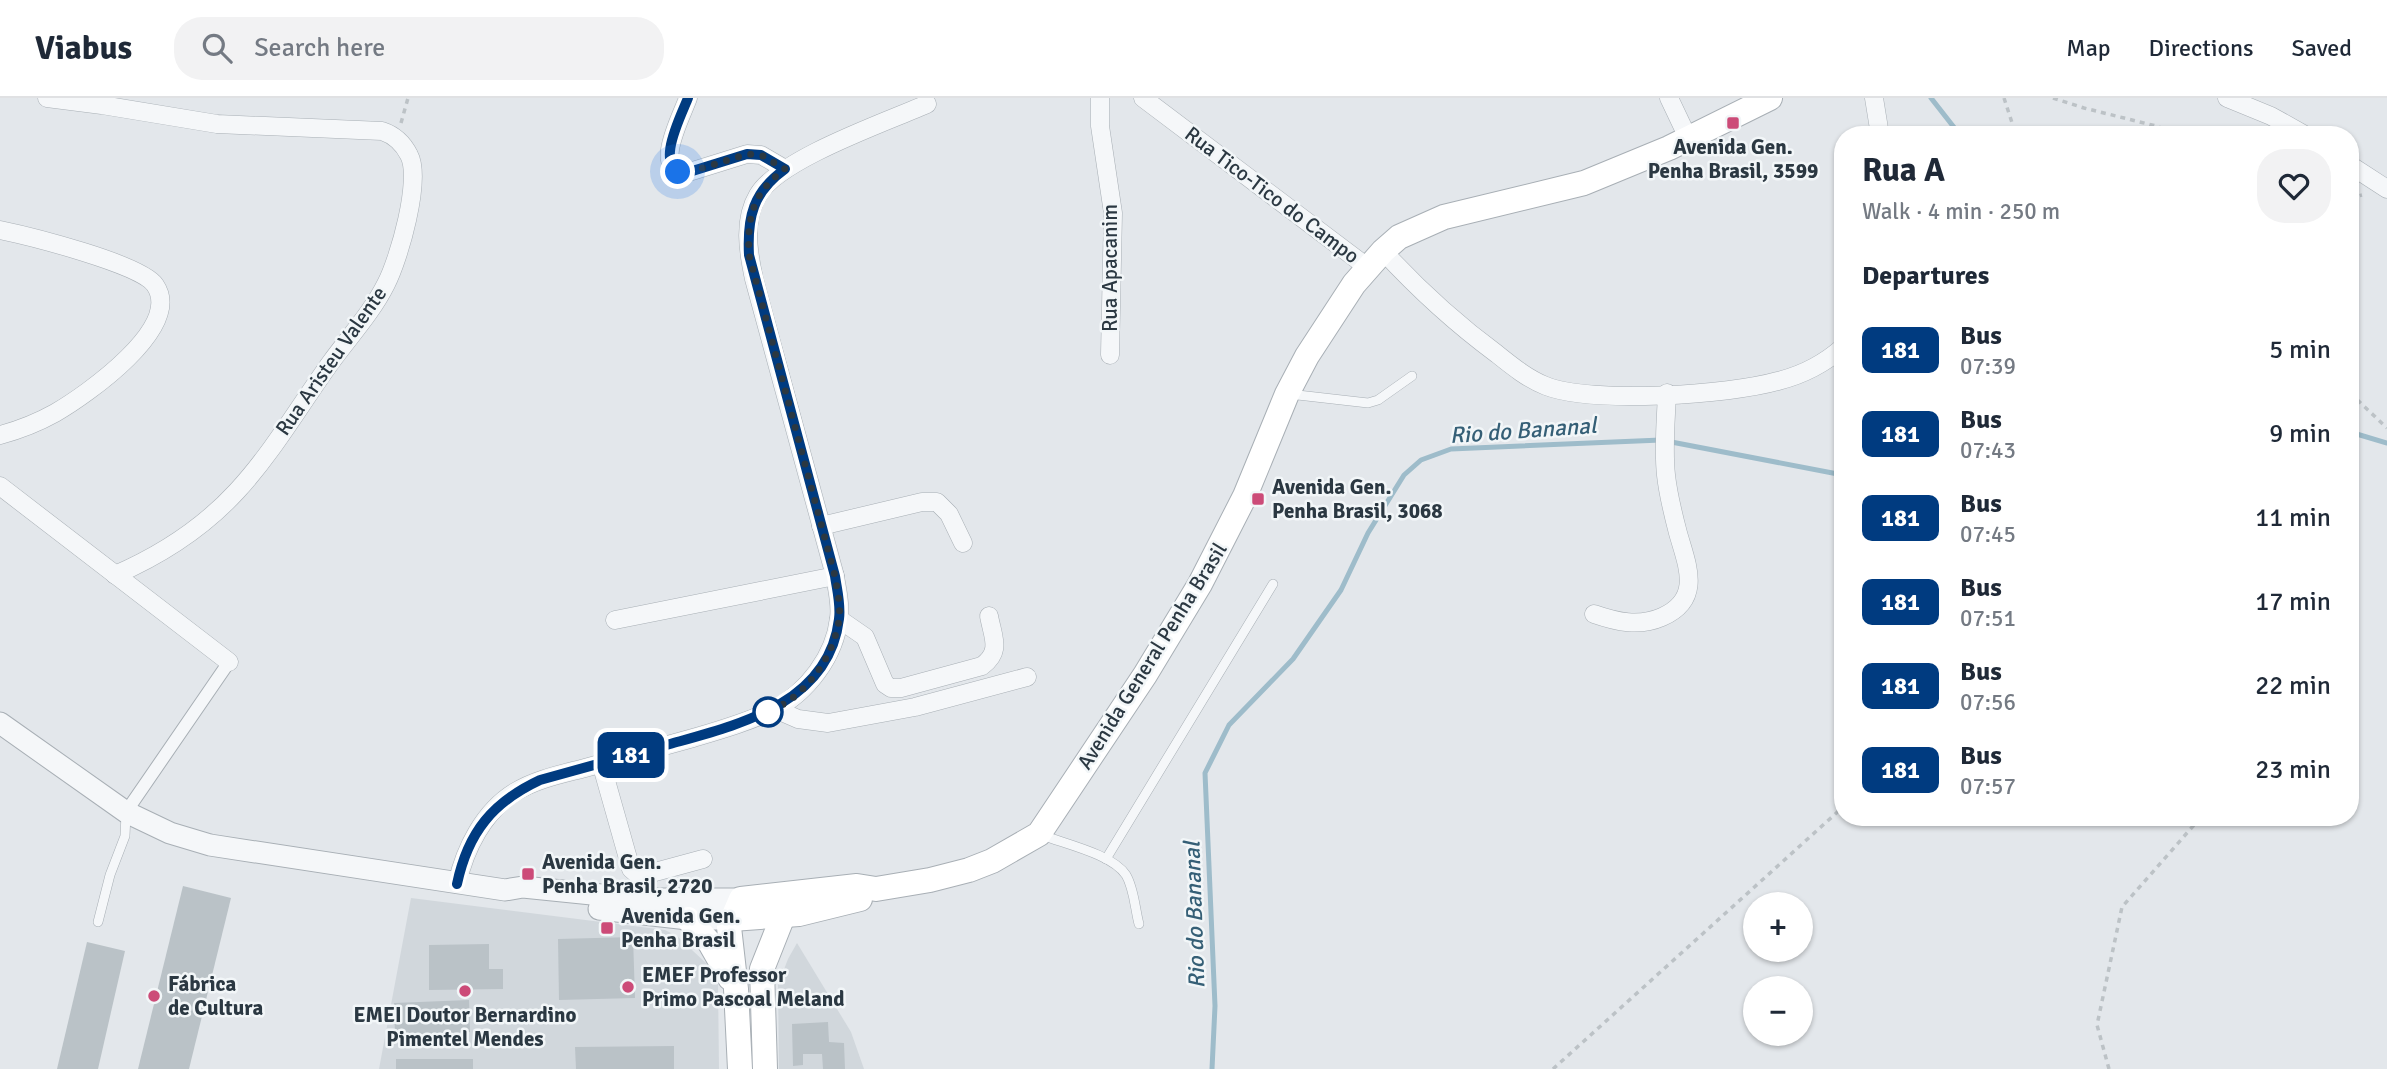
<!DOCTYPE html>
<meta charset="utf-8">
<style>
body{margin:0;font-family:Signika,sans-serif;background:#f2f2f3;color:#1f2937;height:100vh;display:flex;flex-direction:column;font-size:26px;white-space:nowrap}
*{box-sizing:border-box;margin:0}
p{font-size:23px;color:#747a83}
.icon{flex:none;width:38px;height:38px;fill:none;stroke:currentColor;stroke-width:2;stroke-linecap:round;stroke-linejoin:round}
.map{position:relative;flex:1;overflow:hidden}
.sheet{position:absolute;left:1834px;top:28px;width:525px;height:700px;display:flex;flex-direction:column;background:#fff;border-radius:28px;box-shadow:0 2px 5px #0004}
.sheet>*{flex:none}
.badge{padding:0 14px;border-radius:10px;font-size:24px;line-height:46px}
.controls{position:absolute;left:1743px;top:794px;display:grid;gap:14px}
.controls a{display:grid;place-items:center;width:70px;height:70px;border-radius:50%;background:#fff;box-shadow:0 2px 5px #0004;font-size:35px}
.you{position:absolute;width:35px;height:35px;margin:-18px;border:5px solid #fff;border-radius:50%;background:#1a73e8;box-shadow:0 0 0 10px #1a73e833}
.map>.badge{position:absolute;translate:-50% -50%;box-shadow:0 0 0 4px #fff}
h2{padding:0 28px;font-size:26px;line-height:63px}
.round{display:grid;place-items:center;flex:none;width:74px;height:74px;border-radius:28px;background:#f2f2f3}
.head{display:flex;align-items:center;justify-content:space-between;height:119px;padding:0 28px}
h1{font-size:33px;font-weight:800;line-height:52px}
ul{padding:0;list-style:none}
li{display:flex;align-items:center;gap:21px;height:84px;padding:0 28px}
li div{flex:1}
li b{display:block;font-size:26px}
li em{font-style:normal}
li .badge{min-width:77px;font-weight:700;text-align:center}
header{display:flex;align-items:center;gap:42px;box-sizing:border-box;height:98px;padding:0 35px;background:#fff;border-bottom:2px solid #e0e1e3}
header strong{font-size:33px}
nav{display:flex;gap:38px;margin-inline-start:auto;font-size:24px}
.search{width:490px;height:63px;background:#f2f2f3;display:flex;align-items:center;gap:18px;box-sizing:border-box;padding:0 24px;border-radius:28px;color:#747a83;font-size:26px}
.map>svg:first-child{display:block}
.built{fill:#d1d7dc}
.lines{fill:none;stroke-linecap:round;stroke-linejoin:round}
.stream{stroke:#9ebcca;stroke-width:5}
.building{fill:#bac2c7}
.service-casing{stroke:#a8afb5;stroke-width:10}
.pedestrian-casing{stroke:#a8afb5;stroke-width:14}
.minor-casing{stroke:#a8afb5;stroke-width:19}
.tertiary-casing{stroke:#a8afb5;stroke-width:23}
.secondary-casing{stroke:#a8afb5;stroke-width:26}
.path{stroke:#bcc2c6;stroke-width:3.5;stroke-dasharray:5 5;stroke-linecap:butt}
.service{stroke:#f5f7f9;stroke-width:9}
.pedestrian{stroke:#f5f7f9;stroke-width:12}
.minor{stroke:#f5f7f9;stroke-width:18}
.tertiary{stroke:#f5f7f9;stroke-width:21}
.secondary{stroke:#fff;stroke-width:24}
.line-casing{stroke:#fff;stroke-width:16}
.line{stroke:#003b80;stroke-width:10}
.walk{stroke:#2b3842;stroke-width:7;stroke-dasharray:0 12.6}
.poi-dot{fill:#cc4b78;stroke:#f2f6f8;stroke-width:2.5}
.stop-dot{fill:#fff;stroke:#003b80;stroke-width:3.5}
.labels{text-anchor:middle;stroke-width:5;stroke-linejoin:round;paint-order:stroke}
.poi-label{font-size:21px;font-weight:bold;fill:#2b3842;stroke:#f2f6f8;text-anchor:start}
.street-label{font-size:21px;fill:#2b3842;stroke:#f2f6f8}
.water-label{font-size:23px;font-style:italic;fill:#355f76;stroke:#f2f6f8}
</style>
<header>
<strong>Viabus</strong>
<div class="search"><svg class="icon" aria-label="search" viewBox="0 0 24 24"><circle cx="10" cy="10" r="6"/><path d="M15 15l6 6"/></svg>Search here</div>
<nav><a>Map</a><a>Directions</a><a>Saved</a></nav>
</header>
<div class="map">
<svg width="2387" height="971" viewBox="0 0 2387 971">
<rect width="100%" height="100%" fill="#e3e7eb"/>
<!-- built -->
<g class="built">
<polygon points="411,800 665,832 677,838 707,866 718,885 719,971 379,971"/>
<polygon points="797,845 851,934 864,971 779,971 778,887 788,861"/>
</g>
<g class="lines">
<!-- stream -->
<g class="stream">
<polyline points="1931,0 1960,37"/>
<polyline points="2350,334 2387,345"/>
<polyline points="1212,971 1215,908 1205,675 1229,627 1293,561 1341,492 1368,435 1404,377 1421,362 1451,351 1661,342 1843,377"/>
</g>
</g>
<!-- building -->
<g class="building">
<polygon points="183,788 231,800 189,971 138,971"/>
<polygon points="633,839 635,900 559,902 558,841"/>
<polygon points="87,844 125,853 98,971 57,971"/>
<polygon points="489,846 489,871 503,871 503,891 429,892 429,847"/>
<polygon points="469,902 470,934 395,937 394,905"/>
<polygon points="828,924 829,944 844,945 845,971 823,971 822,956 803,956 803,967 793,968 792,926"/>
<polygon points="674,948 674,971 576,971 575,949"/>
<rect x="396" y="961" width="77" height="10"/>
</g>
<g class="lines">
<!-- service casing -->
<g class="service-casing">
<g id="service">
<polyline points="1289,296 1368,305 1378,302 1412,278"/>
<path d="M 1042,737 C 1065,746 1112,756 1126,777 C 1134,790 1135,811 1139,826"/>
<polyline points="1106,761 1273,486"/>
<polyline points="98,824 110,777 125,738 126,716"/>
</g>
</g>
<!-- pedestrian casing -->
<g class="pedestrian-casing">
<polyline id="pedestrian" points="126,714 229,564"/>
</g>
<!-- minor casing -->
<g class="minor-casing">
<g id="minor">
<path d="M 47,0 L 102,7 L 217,26 L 382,33 C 394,37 403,45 409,57 C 422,81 399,161 386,186 C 372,214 350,238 331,264 C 300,307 273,354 237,393 C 203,430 161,457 115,477"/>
<path d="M 688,0 C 682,18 651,73 686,75 L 747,56 L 761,57 L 785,71"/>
<polyline points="1100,0 1100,28 1113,115 1110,257"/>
<polyline points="1143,0 1367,169"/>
<polyline points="1669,0 1688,40"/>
<polyline points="1874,0 1880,37"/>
<polyline points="2227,0 2271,18 2305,37"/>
<polyline points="2350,67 2387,91"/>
<path d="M 0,132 C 29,138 141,166 155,187 C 184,229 86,297 55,315 C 37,325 19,332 0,337"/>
<path d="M 1383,153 C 1418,191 1455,225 1497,256 C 1512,268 1528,281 1546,288 C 1592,306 1729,297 1778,283 C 1802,277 1824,266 1843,249"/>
<polyline points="0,388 229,564"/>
<polyline points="821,428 922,404 937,404 949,416 963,445"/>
<path d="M 1594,516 C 1617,524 1639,529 1662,519 C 1703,501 1687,467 1678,435 C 1673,416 1668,396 1666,377 C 1663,350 1666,322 1667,295"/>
<path d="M 839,521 L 865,539 L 885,586 L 891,590 L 901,590 L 982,568 C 1002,553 993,540 989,518"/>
<polyline points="615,522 835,478"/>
<polyline points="775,611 798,621 828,625 915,609 1027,579"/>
<polyline points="601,665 631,771 637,776 644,777 703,761"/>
<path d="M 457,786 C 465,750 484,713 515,694 C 536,681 562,676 585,670 C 621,660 657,650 693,640 C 720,632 748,624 773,612 C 807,595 835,558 839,520 C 841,506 837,492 835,478 L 754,181 C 748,153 743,122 758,97 C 779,61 886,24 927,6"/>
</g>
</g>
<!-- tertiary casing -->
<g class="tertiary-casing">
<g id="tertiary">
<polyline points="0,625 126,714 170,735 210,747 505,792 523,789 641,801 741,801"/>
<polyline points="599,811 688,821 732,821"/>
</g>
</g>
<!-- secondary casing -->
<g class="secondary-casing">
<g id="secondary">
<polyline points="688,821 710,845 730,880"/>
<polyline points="732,821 799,816 860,801"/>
<polyline points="740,971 736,891 729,829 741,801 857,788 876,791 930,782 969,772 992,763 1039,736 1145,577 1200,486 1245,398 1287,296 1307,258 1354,186 1383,153 1399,139 1444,119 1584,85 1669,50 1770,0"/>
<polyline points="765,971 762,871 783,818 781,798"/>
</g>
</g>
<!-- path -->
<g class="path">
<polyline points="2004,0 2016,37"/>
<polyline points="2053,0 2084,10 2156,28 2181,37"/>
<polyline points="401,25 408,0"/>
<polyline points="2350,100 2362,97"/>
<polyline points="2350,295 2387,330"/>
<polyline points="1553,971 1843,709"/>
<polyline points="2109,971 2097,927 2122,809 2201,719"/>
</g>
<!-- service -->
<use href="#service" class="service"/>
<!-- pedestrian -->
<use href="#pedestrian" class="pedestrian"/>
<!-- minor -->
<use href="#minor" class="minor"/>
<!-- tertiary -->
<use href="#tertiary" class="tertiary"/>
<!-- secondary -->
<use href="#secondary" class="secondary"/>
</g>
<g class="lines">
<!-- line casing -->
<g class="line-casing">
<path id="line" d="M 457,786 C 468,734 493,704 540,682 C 583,670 626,658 670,646 C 738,627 829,606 839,521 C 841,507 837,492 835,478 L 749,157 C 747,119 753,94 785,71 L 761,57 L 747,56 L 686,75 C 652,73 681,18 688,0"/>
</g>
<!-- line -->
<use href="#line" class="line"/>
<!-- walk -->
<path class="walk" d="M 678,74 L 686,75 L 747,56 L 761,57 L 785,71 C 753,94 747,119 749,157 L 835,478 C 837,492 841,507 839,522 C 833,561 805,599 768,614"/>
</g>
<!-- markers -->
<g class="poi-dot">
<rect x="1726" y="18" width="14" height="14" rx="3.5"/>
<rect x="1251" y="394" width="14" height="14" rx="3.5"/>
<rect x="521" y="769" width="14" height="14" rx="3.5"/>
<rect x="600" y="823" width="14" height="14" rx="3.5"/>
<circle cx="628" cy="889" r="7"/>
<circle cx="465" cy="893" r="7"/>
<circle cx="154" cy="898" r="7"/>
</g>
<circle class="stop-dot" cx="768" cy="614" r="14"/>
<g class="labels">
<!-- poi labels -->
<g class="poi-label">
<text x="1733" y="56" text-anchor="middle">Avenida Gen.<tspan x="1733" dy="24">Penha Brasil, 3599</tspan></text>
<text x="1272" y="396">Avenida Gen.<tspan x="1272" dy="24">Penha Brasil, 3068</tspan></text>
<text x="542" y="771">Avenida Gen.<tspan x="542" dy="24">Penha Brasil, 2720</tspan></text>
<text x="621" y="825">Avenida Gen.<tspan x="621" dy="24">Penha Brasil</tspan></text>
<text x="642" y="884">EMEF Professor<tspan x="642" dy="24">Primo Pascoal Meland</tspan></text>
<text x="168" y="893">Fábrica<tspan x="168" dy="24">de Cultura</tspan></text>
<text x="465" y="924" text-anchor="middle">EMEI Doutor Bernardino<tspan x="465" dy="24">Pimentel Mendes</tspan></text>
</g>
<!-- street labels -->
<g class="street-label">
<text transform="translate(1272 97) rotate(37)" y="7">Rua Tico-Tico do Campo</text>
<text transform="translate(1110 170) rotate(-90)" y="7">Rua Apacanim</text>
<text transform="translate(331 263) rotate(-55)" y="7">Rua Aristeu Valente</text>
<text transform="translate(1152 558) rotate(-58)" y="7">Avenida General Penha Brasil</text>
</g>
<!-- water labels -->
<g class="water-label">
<text transform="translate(1523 332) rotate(-4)" y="8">Rio do Bananal</text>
<text transform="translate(1194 817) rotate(-92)" y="8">Rio do Bananal</text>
</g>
</g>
</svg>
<div class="controls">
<a>+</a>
<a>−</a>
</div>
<div class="you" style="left:678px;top:74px"></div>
<b class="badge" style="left:631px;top:657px;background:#003b80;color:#fff">181</b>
<section class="sheet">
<div class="head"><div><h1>Rua A</h1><p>Walk · 4 min · 250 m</p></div><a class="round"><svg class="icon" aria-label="heart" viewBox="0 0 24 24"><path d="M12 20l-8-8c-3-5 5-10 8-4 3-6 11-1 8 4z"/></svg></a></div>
<h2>Departures</h2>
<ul>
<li><span class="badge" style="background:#003b80;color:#fff">181</span><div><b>Bus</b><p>07:39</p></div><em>5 min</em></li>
<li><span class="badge" style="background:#003b80;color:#fff">181</span><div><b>Bus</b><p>07:43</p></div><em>9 min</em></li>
<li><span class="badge" style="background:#003b80;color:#fff">181</span><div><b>Bus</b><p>07:45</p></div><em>11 min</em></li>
<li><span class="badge" style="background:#003b80;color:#fff">181</span><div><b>Bus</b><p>07:51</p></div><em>17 min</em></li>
<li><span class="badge" style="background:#003b80;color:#fff">181</span><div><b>Bus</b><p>07:56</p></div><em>22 min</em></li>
<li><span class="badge" style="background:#003b80;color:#fff">181</span><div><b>Bus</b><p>07:57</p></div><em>23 min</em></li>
</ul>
</section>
</div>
